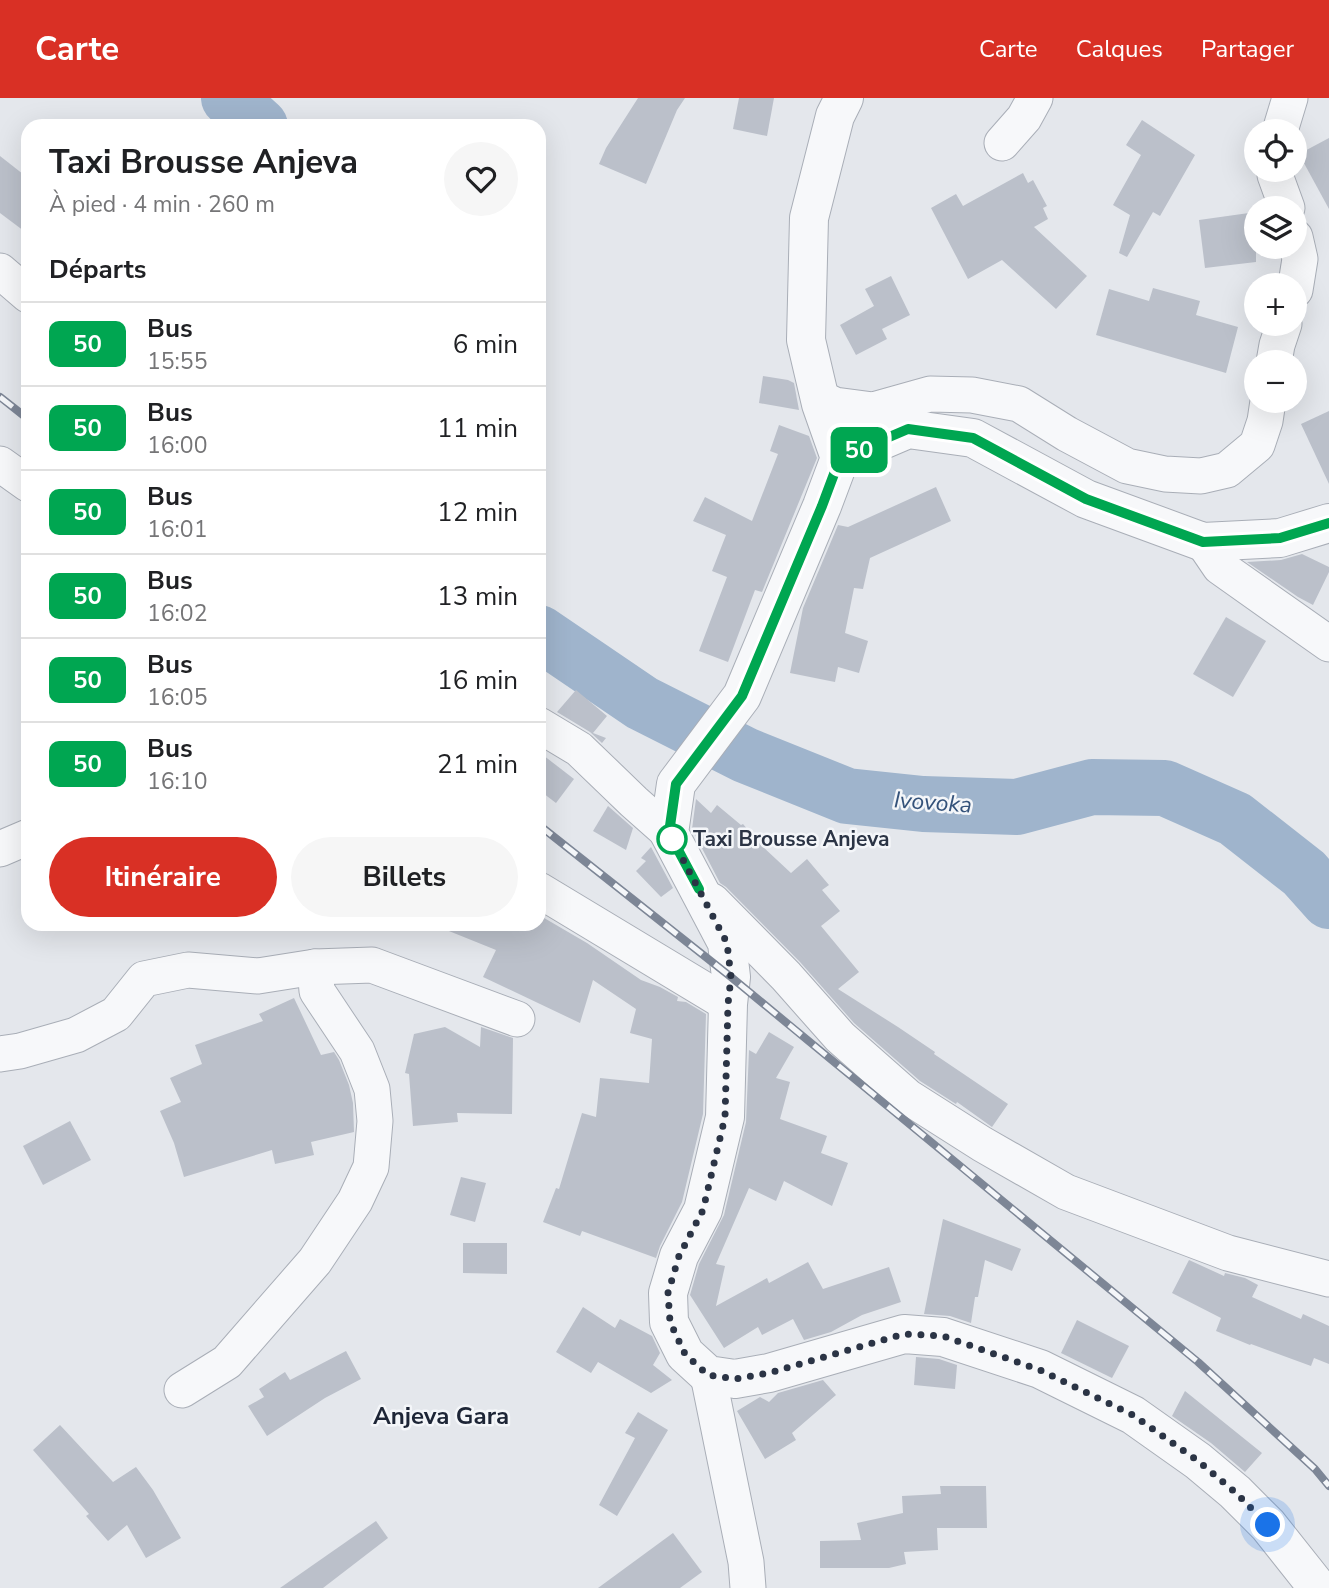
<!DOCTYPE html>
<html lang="fr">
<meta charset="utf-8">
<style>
body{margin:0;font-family:"Nunito Sans",sans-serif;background:#f6f6f6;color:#202124;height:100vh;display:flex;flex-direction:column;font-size:26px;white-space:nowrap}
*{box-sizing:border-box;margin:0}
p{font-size:23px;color:#757577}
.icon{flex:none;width:38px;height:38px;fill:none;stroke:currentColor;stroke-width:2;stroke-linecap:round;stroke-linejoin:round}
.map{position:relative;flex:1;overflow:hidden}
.panel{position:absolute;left:21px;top:21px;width:525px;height:812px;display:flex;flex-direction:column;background:#fff;border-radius:21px;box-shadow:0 7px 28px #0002}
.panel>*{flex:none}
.badge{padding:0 14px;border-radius:10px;font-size:24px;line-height:46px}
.buttons{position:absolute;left:1244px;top:21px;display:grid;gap:14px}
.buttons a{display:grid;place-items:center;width:63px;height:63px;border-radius:50%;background:#fff;box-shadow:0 7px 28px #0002;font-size:35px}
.you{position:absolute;width:35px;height:35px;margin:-18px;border:5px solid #fff;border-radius:50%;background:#1a73e8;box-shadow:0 0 0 10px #1a73e833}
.map>.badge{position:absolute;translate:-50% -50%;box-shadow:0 0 0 4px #fff}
h2{padding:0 28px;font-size:26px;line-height:63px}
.round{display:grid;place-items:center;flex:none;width:74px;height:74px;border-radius:37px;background:#f6f6f6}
.summary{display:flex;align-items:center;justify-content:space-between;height:119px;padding:0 28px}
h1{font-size:33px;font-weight:700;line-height:52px}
.primary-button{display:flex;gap:14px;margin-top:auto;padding:14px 28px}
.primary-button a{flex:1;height:80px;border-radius:42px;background:#d93025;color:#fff;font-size:28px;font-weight:700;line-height:80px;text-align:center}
.primary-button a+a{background:#f6f6f6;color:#202124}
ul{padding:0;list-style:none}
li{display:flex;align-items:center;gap:21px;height:84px;padding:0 28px;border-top:2px solid #e0e0e0}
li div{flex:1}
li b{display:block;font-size:26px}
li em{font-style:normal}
li .badge{min-width:77px;font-weight:700;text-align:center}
header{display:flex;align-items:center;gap:42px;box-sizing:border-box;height:98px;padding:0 35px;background:#d93025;color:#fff}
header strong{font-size:33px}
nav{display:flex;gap:38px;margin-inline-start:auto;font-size:24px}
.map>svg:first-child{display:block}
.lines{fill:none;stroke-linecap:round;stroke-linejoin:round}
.river{stroke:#9fb4cc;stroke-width:56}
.building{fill:#bbc0ca}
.minor-casing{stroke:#a9aeb7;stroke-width:37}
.tertiary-casing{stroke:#a9aeb7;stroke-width:40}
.minor{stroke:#f7f8fa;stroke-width:35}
.tertiary{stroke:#f7f8fa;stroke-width:38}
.rail-casing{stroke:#7d8696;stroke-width:8}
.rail{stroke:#f4f6f9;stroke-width:5;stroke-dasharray:16;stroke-linecap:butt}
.line-casing{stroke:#fff;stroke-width:16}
.line{stroke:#00a651;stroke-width:10}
.walk{stroke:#2b3445;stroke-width:7;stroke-dasharray:0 12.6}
.stop-dot{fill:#fff;stroke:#00a651;stroke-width:3.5}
.labels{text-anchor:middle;stroke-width:5;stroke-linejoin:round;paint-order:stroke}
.stop-label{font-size:21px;font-weight:bold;fill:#2b3445;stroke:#f4f6f9;text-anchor:start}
.water-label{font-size:23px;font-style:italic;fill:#34527a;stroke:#f4f6f9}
.quarter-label{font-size:24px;font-weight:bold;fill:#1d2536;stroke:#f4f6f9}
</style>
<header>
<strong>Carte</strong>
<nav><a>Carte</a><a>Calques</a><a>Partager</a></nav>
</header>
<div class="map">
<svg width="1329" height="1490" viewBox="0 0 1329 1490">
<rect width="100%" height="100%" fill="#e4e7ec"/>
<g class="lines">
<!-- river -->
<g class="river">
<polyline points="229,0 260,28"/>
<polyline points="539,535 642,605 745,657 847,698 923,706 1017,709 1092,689 1165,690 1235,721 1304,775 1329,803"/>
</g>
</g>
<!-- building -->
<g class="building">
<polygon points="638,0 685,0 677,12 646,86 599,66 606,50"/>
<polygon points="739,0 774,0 767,38 733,31"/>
<polygon points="1142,22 1195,57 1160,118 1153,114 1127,159 1119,155 1130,117 1113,107 1141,57 1126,47"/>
<polygon points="1329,40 1329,111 1299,56"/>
<polygon points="0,58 28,80 28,136 0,115"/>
<polygon points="1023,75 1028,85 1033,82 1047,108 1043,110 1048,121 1034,129 1087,178 1056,211 1002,162 968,181 931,110 956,96 963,108"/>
<polygon points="1256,114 1256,164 1205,170 1199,122"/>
<polygon points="891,178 910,217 882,231 887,241 856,257 840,227 874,208 865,191"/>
<polygon points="1153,190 1200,203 1196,217 1238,229 1226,275 1096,237 1109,191 1149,203"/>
<polygon points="763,278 788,282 794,285 799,312 759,305"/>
<polygon points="1329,313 1329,386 1301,326"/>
<polygon points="779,327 809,338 817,360 762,494 755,492 728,564 699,553 727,479 712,473 726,437 693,423 705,399 752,423 778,356 770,353"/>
<polygon points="936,389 951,423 870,460 863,491 854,490 845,535 868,543 859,575 838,569 835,584 790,575 803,510 838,427 848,429"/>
<polygon points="1302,456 1329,469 1329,474 1313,507 1298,499 1247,464 1281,462"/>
<polygon points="1226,519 1266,543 1233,599 1193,576"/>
<polygon points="576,592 607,618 593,635 606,640 602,645 590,634 557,614"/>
<polygon points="539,654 574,681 556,705 539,692"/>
<polygon points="696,701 711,715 717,707 741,727 743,726 761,747 791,775 807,761 829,787 822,792 840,813 821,828 859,874 838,891 898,929 935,954 934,956 1008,1006 992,1029 957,1004 956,1006 920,983 854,925 800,864 726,789 720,785 692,731"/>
<polygon points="608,708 633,730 626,752 593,733"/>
<polygon points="651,749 673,790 661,799 636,773 646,763 641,760"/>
<polygon points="539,817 587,845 641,882 660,889 678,899 677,903 686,904 706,916 703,1016 682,1104 660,1148 656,1160 582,1133 580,1138 543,1124 556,1090 559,1091 582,1015 596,1019 600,980 649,985 652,941 630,935 636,911 593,882 580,925 483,879 496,852 434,827 539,826"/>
<polygon points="294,900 321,957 334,954 339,962 349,987 353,1005 354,1034 311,1044 314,1057 275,1066 272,1052 184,1079 174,1045 160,1013 181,1004 170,980 202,966 195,947 263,923 259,916"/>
<polygon points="445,929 480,949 481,929 513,940 512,1016 457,1015 458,1024 413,1028 409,976 405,975 414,936"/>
<polygon points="769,934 794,949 776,980 790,984 780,1021 827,1038 821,1055 848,1065 832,1108 784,1083 776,1103 749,1090 716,1166 725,1168 716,1208 767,1180 769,1185 808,1164 823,1191 889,1169 901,1204 862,1217 831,1234 804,1242 793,1221 762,1237 758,1229 724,1250 690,1197 699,1166 724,1117 746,1024 749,952 756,956"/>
<polygon points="70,1023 91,1062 43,1087 23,1048"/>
<polygon points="461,1079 486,1085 475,1124 450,1117"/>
<polygon points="943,1121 1021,1151 1012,1173 985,1162 978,1199 975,1199 971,1225 950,1218 924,1216"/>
<polygon points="463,1145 507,1145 507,1176 463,1175"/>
<polygon points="1189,1162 1224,1178 1225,1175 1245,1180 1258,1187 1252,1199 1301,1221 1303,1216 1329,1228 1329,1266 1314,1260 1311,1268 1251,1246 1250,1247 1216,1233 1221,1220 1172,1195"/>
<polygon points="583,1209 615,1230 620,1221 652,1238 660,1255 653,1267 672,1282 651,1295 598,1264 591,1275 556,1254"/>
<polygon points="1077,1222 1129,1248 1112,1280 1061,1255"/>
<polygon points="346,1253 361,1281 325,1300 267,1338 248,1308 264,1299 259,1291 285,1274 290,1282"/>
<polygon points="916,1259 939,1261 957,1267 955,1291 914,1287"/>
<polygon points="823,1282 836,1297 792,1335 796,1342 765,1361 737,1313 760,1299 769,1304 778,1295"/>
<polygon points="1185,1293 1262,1355 1245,1374 1211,1345 1172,1318"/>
<polygon points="638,1314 668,1332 617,1418 599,1407 635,1340 625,1335"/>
<polygon points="60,1327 113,1384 136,1369 153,1392 181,1440 146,1460 127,1427 108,1443 86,1418 89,1416 33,1352"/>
<polygon points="940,1388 986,1388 987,1430 937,1430 938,1452 904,1454 906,1466 889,1470 820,1470 820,1443 861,1442 857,1425 903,1415 902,1398 941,1396"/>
<polygon points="376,1423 388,1440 323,1490 280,1490"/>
<polygon points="673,1435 702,1474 680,1490 598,1490"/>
</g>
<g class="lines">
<!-- minor casing -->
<g class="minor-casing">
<g id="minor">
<polyline points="1280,33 1290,0"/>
<polyline points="1002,45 1024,20 1035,0"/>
<polyline points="1276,72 1275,77 1287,110"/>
<polyline points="1295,139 1300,161 1295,192"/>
<polyline points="0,173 28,197"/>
<polyline points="1274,264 1277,247 1284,226"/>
<polyline points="820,300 835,307 873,312 930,296 972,297 1019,306 1067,336 1127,368 1165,376 1201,378 1227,372 1257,347 1265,323 1268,303"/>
<polyline points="0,366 28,386"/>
<polyline points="1203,444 1220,469 1329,546"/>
<polyline points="539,627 579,651 634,704 669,735"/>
<polyline points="0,751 28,739"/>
<polyline points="539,792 728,906"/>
<polyline points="712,803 786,878 840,939 908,999 982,1046 1066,1094 1228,1155 1329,1181"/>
<polyline points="0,956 20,953 76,937 116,916 144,881 188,872 258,878 315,869 372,867 517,921"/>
<polyline points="708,1277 746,1464 748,1490"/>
<polyline points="182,1292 227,1264 315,1163 355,1103 371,1069 375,1023 372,991 357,953 317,893 315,869"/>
</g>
</g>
<!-- tertiary casing -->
<g class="tertiary-casing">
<g id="tertiary">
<polyline points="844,0 835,18 809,120 806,242 821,306 840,360 822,408 742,598 676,686 669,735 727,845 731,879 728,906 725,1019 703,1112 679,1158 668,1195 669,1224 685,1256 708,1277 735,1281 769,1275 904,1236 943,1239 1040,1271 1133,1317 1198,1363 1235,1394 1268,1427 1318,1490"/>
<polyline points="840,360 908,331 973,340 1086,401 1203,444 1280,440 1329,425"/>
</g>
</g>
<!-- minor -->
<use href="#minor" class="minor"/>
<!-- tertiary -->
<use href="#tertiary" class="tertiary"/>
<!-- rail casing -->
<g class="rail-casing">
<g id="rail">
<polyline points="0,299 28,321"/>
<polyline points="539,727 731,879 1198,1264 1315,1371 1329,1388"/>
</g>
</g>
<!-- rail -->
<use href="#rail" class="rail"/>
</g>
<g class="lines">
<!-- line casing -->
<g class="line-casing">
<polyline id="line" points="699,791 669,735 676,686 742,598 822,408 840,360 908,331 973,340 1086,401 1203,444 1280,440 1329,425"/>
</g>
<!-- line -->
<use href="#line" class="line"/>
<!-- walk -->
<polyline class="walk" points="672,741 669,735 727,845 731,879 728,906 725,1019 703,1112 679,1158 668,1195 670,1224 685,1256 708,1277 735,1281 769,1275 904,1236 943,1238 1040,1272 1133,1317 1198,1363 1235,1394 1268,1427"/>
</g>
<!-- markers -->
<circle class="stop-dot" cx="672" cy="741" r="14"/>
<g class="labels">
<!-- stop labels -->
<g class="stop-label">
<text x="693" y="748">Taxi Brousse Anjeva</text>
</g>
<!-- water labels -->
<g class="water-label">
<text transform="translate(933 704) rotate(4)" y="8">Ivovoka</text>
</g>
<!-- quarter labels -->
<g class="quarter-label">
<text x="441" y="1326">Anjeva Gara</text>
</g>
</g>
</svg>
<div class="buttons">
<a><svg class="icon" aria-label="locate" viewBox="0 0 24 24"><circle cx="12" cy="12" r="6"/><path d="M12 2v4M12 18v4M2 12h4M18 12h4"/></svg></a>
<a><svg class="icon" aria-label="layers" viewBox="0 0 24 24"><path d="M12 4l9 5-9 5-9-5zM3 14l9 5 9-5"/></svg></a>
<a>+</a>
<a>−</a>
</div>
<div class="you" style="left:1268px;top:1427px"></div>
<b class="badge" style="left:859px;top:352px;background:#00a651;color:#fff">50</b>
<section class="panel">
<div class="summary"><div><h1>Taxi Brousse Anjeva</h1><p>À pied · 4 min · 260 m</p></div><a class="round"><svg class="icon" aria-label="heart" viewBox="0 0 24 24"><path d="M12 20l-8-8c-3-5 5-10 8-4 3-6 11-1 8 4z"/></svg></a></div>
<h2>Départs</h2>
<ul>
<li><span class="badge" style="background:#00a651;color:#fff">50</span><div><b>Bus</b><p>15:55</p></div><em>6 min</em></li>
<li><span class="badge" style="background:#00a651;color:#fff">50</span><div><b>Bus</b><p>16:00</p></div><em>11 min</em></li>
<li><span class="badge" style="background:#00a651;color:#fff">50</span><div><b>Bus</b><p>16:01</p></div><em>12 min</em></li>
<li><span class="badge" style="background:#00a651;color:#fff">50</span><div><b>Bus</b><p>16:02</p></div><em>13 min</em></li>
<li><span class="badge" style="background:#00a651;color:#fff">50</span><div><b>Bus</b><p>16:05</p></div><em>16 min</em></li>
<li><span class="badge" style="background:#00a651;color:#fff">50</span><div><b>Bus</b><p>16:10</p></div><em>21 min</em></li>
</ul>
<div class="primary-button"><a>Itinéraire</a><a>Billets</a></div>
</section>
</div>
